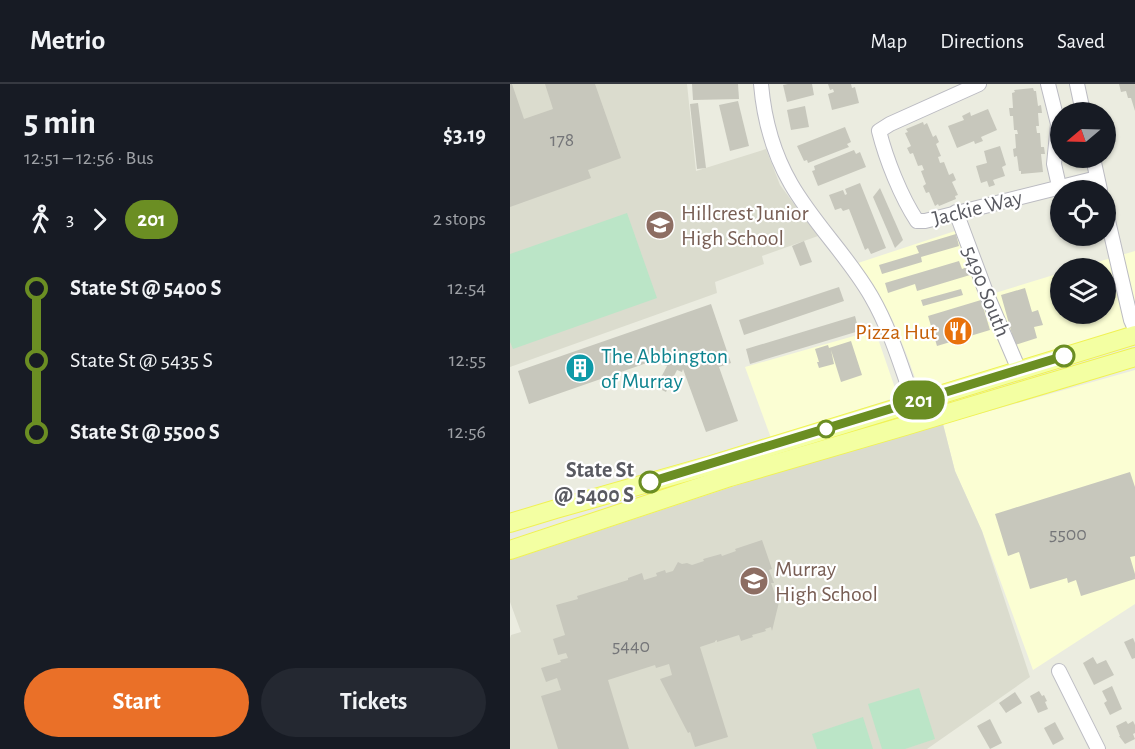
<!DOCTYPE html>
<meta charset="utf-8">
<style>
body{margin:0;font-family:"Alegreya Sans",sans-serif;background:#242831;color:#f1f3f6;height:100vh;display:flex;flex-direction:column;font-size:22px;white-space:nowrap}
*{box-sizing:border-box;margin:0}
p{font-size:20px;color:#9ea1a6}
.icon{flex:none;width:33px;height:33px;fill:none;stroke:currentColor;stroke-width:2;stroke-linecap:round;stroke-linejoin:round}
.map{position:relative;flex:1;overflow:hidden}
.drawer{display:flex;flex-direction:column;background:#171b24;width:510px}
.drawer>*{flex:none}
.badge{padding:0 12px;border-radius:20px;font-size:21px;line-height:39px}
.needle{width:39px;rotate:251deg}
.buttons{position:absolute;left:540px;top:18px;display:grid;gap:12px}
.buttons a{display:grid;place-items:center;width:66px;height:66px;border-radius:50%;background:#171b24;box-shadow:0 2px 4px #0004;font-size:30px}
.map>.badge{position:absolute;translate:-50% -50%;box-shadow:0 0 0 3px #fff}
.legs{display:flex;align-items:center;gap:9px;height:66px;padding:0 24px;font-size:20px}
.legs p{margin-inline-start:auto}
.head{display:flex;align-items:center;justify-content:space-between;height:102px;padding:0 24px}
h1{font-size:33px;font-weight:700;line-height:45px}
.button{display:flex;gap:12px;margin-top:auto;padding:12px 24px}
.button a{flex:1;height:69px;border-radius:36px;background:#ea7028;color:#fff;font-size:24px;font-weight:700;line-height:69px;text-align:center}
.button a+a{background:#242831;color:#f1f3f6}
ul{padding:0 24px;list-style:none}
li{display:flex;align-items:center;gap:21px;height:72px;font-size:22px}
li i{display:grid;place-items:center;width:9px;height:100%;margin:0 8px;background:currentColor}
li i::after{content:'';width:15px;height:15px;margin:-8px;border:4px solid;border-radius:50%;background:#171b24}
li p{margin-inline-start:auto}
li:first-child i{background:linear-gradient(#0000 50%,currentColor 0)}
li:last-child i{background:linear-gradient(currentColor 50%,#0000 0)}
header{display:flex;align-items:center;gap:36px;box-sizing:border-box;height:84px;padding:0 30px;background:#171b24;border-bottom:2px solid #363941}
header strong{font-size:28px}
nav{display:flex;gap:33px;margin-inline-start:auto;font-size:21px}
main{display:flex;flex:1;min-height:0}
.map>svg:first-child{display:block}
.commercial{fill:#fbfed3}
.education{fill:#dbdcce}
.green{fill:#bbe5c7}
.building{fill:#c7c7bc}
.lines{fill:none;stroke-linecap:round;stroke-linejoin:round}
.minor-casing{stroke:#bbbbc2;stroke-width:16}
.major-casing{stroke:#f0f253;stroke-width:20}
.minor{stroke:#fff;stroke-width:14}
.major{stroke:#f3ffa2;stroke-width:18}
.line-1-casing{stroke:#fff;stroke-width:14}
.line-1{stroke:#6b8e23;stroke-width:9}
.stop-1-dot{fill:#fff;stroke:#6b8e23;stroke-width:3}
.labels{text-anchor:middle;stroke-width:4.5;stroke-linejoin:round;paint-order:stroke}
.number-label{font-size:20px;fill:#747578}
.street-label{font-size:22px;fill:#595a61;stroke:#fff}
.education-label{font-size:22px;fill:#785e54;stroke:#fff;text-anchor:start}
.food-label{font-size:22px;fill:#c56008;stroke:#fff;text-anchor:end}
.culture-label{font-size:22px;fill:#0d838f;stroke:#fff;text-anchor:start}
.stop-label{font-size:22px;font-weight:bold;fill:#595a61;stroke:#fff;text-anchor:end}
</style>
<header>
<strong>Metrio</strong>
<nav><a>Map</a><a>Directions</a><a>Saved</a></nav>
</header>
<main>
<section class="drawer">
<div class="head"><div><h1>5 min</h1><p>12:51 – 12:56 · Bus</p></div><b>$3.19</b></div>
<div class="legs"><svg class="icon" aria-label="walk" viewBox="0 0 24 24"><circle cx="13" cy="4" r="2"/><path d="M13 8l-2 6 4 7M11 14l-3 7M7 12l3-4h3l4 4"/></svg>3<svg class="icon" aria-label="forward" viewBox="0 0 24 24"><path d="M9 5l7 7-7 7"/></svg><b class="badge" style="background:#6b8e23;color:#fff">201</b><p>2 stops</p></div>
<ul>
<li><i style="color:#6b8e23"></i><b>State St @ 5400 S</b><p>12:54</p></li>
<li><i style="color:#6b8e23"></i><span>State St @ 5435 S</span><p>12:55</p></li>
<li><i style="color:#6b8e23"></i><b>State St @ 5500 S</b><p>12:56</p></li>
</ul>
<div class="button"><a>Start</a><a>Tickets</a></div>
</section>
<div class="map">
<svg width="625" height="665" viewBox="0 0 625 665">
<rect width="100%" height="100%" fill="#ebece0"/>
<!-- commercial -->
<g class="commercial">
<polygon points="445,147 472,213 550,189 550,230 596,230 596,184 567,184 625,167 625,242 415,305 411,305 408,302 396,269 382,235 363,202 348,179"/>
<polygon points="365,246 386,307 386,311 384,314 261,354 235,283"/>
<polygon points="625,286 625,520 523,586 472,447 445,387 433,340"/>
</g>
<!-- education -->
<g class="education">
<polygon points="0,0 177,0 186,87 256,65 270,101 308,152 252,172 254,180 205,198 207,209 0,283"/>
<polygon points="433,340 445,387 472,447 520,593 417,665 0,665 0,554 1,551 11,548 0,518 0,476 255,392"/>
</g>
<!-- green -->
<g class="green">
<polygon points="117,129 147,214 3,265 0,258 0,170"/>
<polygon points="409,604 425,655 395,665 372,665 358,620"/>
<polygon points="353,633 363,665 307,665 302,650"/>
</g>
<!-- building -->
<g class="building">
<polygon points="0,0 2,0 14,35 43,25 35,0 85,0 111,74 78,86 81,94 0,123"/>
<polygon points="182,0 228,0 229,15 183,16"/>
<polygon points="278,0 302,0 304,11 277,18 273,1"/>
<polygon points="318,0 341,0 342,4 345,3 349,19 322,26 318,10 324,8 323,5 320,6"/>
<polygon points="609,0 625,0 625,27 621,14 618,14 616,7 611,8"/>
<polygon points="523,4 524,7 526,7 528,22 531,21 532,29 528,29 529,42 526,42 527,49 530,49 531,63 534,63 535,70 531,70 533,88 511,90 511,87 509,87 507,72 504,73 503,65 506,64 505,50 508,50 507,46 504,46 503,32 500,32 499,24 503,24 502,9 505,8 504,6"/>
<polygon points="228,17 239,62 220,67 209,21"/>
<polygon points="188,19 196,84 187,85 180,20"/>
<polygon points="295,22 299,43 281,46 277,26"/>
<polygon points="478,25 487,46 471,53 473,57 465,60 464,57 447,64 438,42 454,36 452,32 460,28 461,32"/>
<polygon points="413,38 414,41 417,39 423,53 426,51 429,58 426,60 431,72 428,73 430,79 434,78 439,91 443,89 446,96 442,98 448,111 445,112 446,115 429,122 428,120 425,122 419,108 416,109 413,102 416,100 411,87 414,86 412,81 408,82 403,69 400,70 397,64 401,62 395,49 398,48 396,45"/>
<polygon points="335,43 341,58 337,60 339,63 298,79 297,76 294,77 287,62"/>
<polygon points="490,62 496,81 492,83 495,92 483,96 485,101 479,103 477,97 471,99 466,82 477,79 474,67"/>
<polygon points="344,66 346,70 350,68 356,83 308,102 302,87 305,86 304,82"/>
<polygon points="350,99 376,164 361,170 358,164 355,166 339,125 333,127 331,124 325,126 319,111 333,106 335,111 337,110 335,105"/>
<polygon points="370,104 393,156 385,164 363,113"/>
<polygon points="446,150 449,162 411,173 412,178 372,190 369,181 409,169 406,162"/>
<polygon points="294,157 302,178 290,182 282,162"/>
<polygon points="449,177 452,185 457,183 460,191 407,207 405,200 378,209 375,199"/>
<polygon points="329,203 334,217 234,251 229,236"/>
<polygon points="515,204 522,228 528,226 533,241 524,243 527,254 505,261 491,211"/>
<polygon points="451,205 453,211 413,222 411,216"/>
<polygon points="471,216 480,246 427,262 418,232"/>
<polygon points="201,220 221,279 209,283 228,337 196,348 173,285 172,288 167,286 156,308 146,303 157,282 149,279 151,274 19,320 8,287"/>
<polygon points="345,232 349,247 240,280 236,265"/>
<polygon points="341,257 352,291 331,298 321,266 324,280 309,284 307,278 309,278 305,265 318,261 319,264"/>
<polygon points="620,388 625,403 625,472 620,473 625,490 625,495 571,512 566,496 558,499 557,494 520,505 509,468 498,472 485,430"/>
<polygon points="252,456 262,485 259,486 264,499 261,499 266,513 267,512 269,518 262,547 261,543 255,545 256,547 253,548 242,551 243,553 231,557 229,551 207,558 207,556 205,557 205,558 190,563 218,653 185,663 180,648 178,649 150,595 162,591 159,580 146,584 145,581 98,596 119,665 48,665 31,612 51,606 47,594 36,598 31,584 51,578 50,576 58,574 56,569 48,571 43,555 55,551 46,521 68,515 67,512 118,496 118,494 132,489 134,496 147,492 146,489 155,486 156,489 163,487 168,478 172,480 177,479 182,481 194,477 193,475 211,470 212,472 226,467 225,465"/>
<polygon points="623,554 625,559 625,574 622,575 614,558"/>
<polygon points="583,573 587,580 596,576 604,591 584,601 573,579"/>
<polygon points="602,602 612,625 600,631 594,619 597,617 592,607"/>
<polygon points="529,607 532,612 534,611 537,617 535,618 538,625 528,629 520,612"/>
<polygon points="505,608 512,619 496,629 489,619"/>
<polygon points="480,635 492,659 480,665 467,642"/>
<polygon points="616,637 618,640 623,637 625,641 625,649 623,650 625,655 615,660 609,652 610,652 606,642"/>
<polygon points="545,638 554,655 543,661 534,644"/>
</g>
<g class="lines">
<!-- minor casing -->
<g class="minor-casing">
<g id="minor">
<path d="M 251,0 C 254,35 263,69 281,100 C 304,140 338,172 361,212 C 382,248 393,289 407,327"/>
<path d="M 469,0 L 380,40 L 369,47 C 376,75 391,113 407,137 L 415,137 L 587,94"/>
<polyline points="538,0 548,40 544,80 549,102"/>
<polyline points="567,0 573,28"/>
<polyline points="583,74 590,106"/>
<polyline points="446,128 477,211 509,286"/>
<polyline points="596,128 621,236 625,245"/>
<polyline points="549,587 588,665"/>
</g>
</g>
<!-- major casing -->
<g class="major-casing">
<g id="major">
<polyline points="0,439 46,425 201,381 625,251"/>
<polyline points="0,466 220,393 395,342 625,273"/>
</g>
</g>
<!-- minor -->
<use href="#minor" class="minor"/>
<!-- major -->
<use href="#major" class="major"/>
</g>
<g class="lines">
<!-- line-1 casing -->
<g class="line-1-casing">
<polyline id="line-1" points="140,398 554,272"/>
</g>
<!-- line-1 -->
<use href="#line-1" class="line-1"/>
</g>
<!-- icons -->
<defs>
<g id="school-disc" transform="scale(1.5)"><circle r="9.5" fill="#8d6e63" stroke="#fff"/><path d="M0-5L7-2L0 1L-7-2ZM-4 1L0 2.5L4 1V4Q0 6-4 4Z" fill="#fff"/></g>
<g id="restaurant-disc" transform="scale(1.5)"><circle r="9.5" fill="#e8710a" stroke="#fff"/><path d="M-5-6h1v4h1v-4h1v4h1v-4h1v5L-1.5 .5V6h-2V.5L-5-1ZM5-6V6H3V1.5H1.5Q1.5-4 5-6Z" fill="#fff"/></g>
<g id="building-disc" transform="scale(1.5)"><circle r="9.5" fill="#0f9aa8" stroke="#fff"/><path d="M-4-6H4V6H1V3H-1V6H-4ZM-2.5-4.3h1.7v1.8h-1.7ZM.8-4.3h1.7v1.8H.8ZM-2.5-1h1.7V.8h-1.7ZM.8-1h1.7V.8H.8Z" fill="#fff"/></g>
</defs>
<g fill-rule="evenodd">
<use href="#school-disc" x="150" y="141"/>
<use href="#restaurant-disc" x="448" y="247"/>
<use href="#building-disc" x="70" y="284"/>
<use href="#school-disc" x="244" y="497"/>
</g>
<!-- markers -->
<g class="stop-1-dot">
<circle cx="554" cy="272" r="10"/>
<circle cx="316" cy="345" r="8"/>
<circle cx="140" cy="398" r="10"/>
</g>
<g class="labels">
<!-- number labels -->
<g class="number-label">
<text x="52" y="62">178</text>
<text x="558" y="456">5500</text>
<text x="121" y="568">5440</text>
</g>
<!-- street labels -->
<g class="street-label">
<text transform="translate(467 123) rotate(-14)" y="8">Jackie Way</text>
<text transform="translate(477 207) rotate(68)" y="8">5490 South</text>
</g>
<!-- education labels -->
<g class="education-label">
<text x="171" y="136">Hillcrest Junior<tspan x="171" dy="25">High School</tspan></text>
<text x="265" y="492">Murray<tspan x="265" dy="25">High School</tspan></text>
</g>
<!-- food labels -->
<g class="food-label">
<text x="427" y="255">Pizza Hut</text>
</g>
<!-- culture labels -->
<g class="culture-label">
<text x="91" y="279">The Abbington<tspan x="91" dy="25">of Murray</tspan></text>
</g>
<!-- stop labels -->
<g class="stop-label">
<text x="124" y="393">State St<tspan x="124" dy="25">@ 5400 S</tspan></text>
</g>
</g>
</svg>
<div class="buttons">
<a><svg class="needle" viewBox="-14 -14 28 28"><path d="M0-13l5 13h-10z" fill="#e53935"/><path d="M0 13l5-13h-10z" fill="#9ea1a6"/></svg></a>
<a><svg class="icon" aria-label="locate" viewBox="0 0 24 24"><circle cx="12" cy="12" r="6"/><path d="M12 2v4M12 18v4M2 12h4M18 12h4"/></svg></a>
<a><svg class="icon" aria-label="layers" viewBox="0 0 24 24"><path d="M12 4l9 5-9 5-9-5zM3 14l9 5 9-5"/></svg></a>
</div>
<b class="badge" style="left:409px;top:316px;background:#6b8e23;color:#fff">201</b>
</div>
</main>
